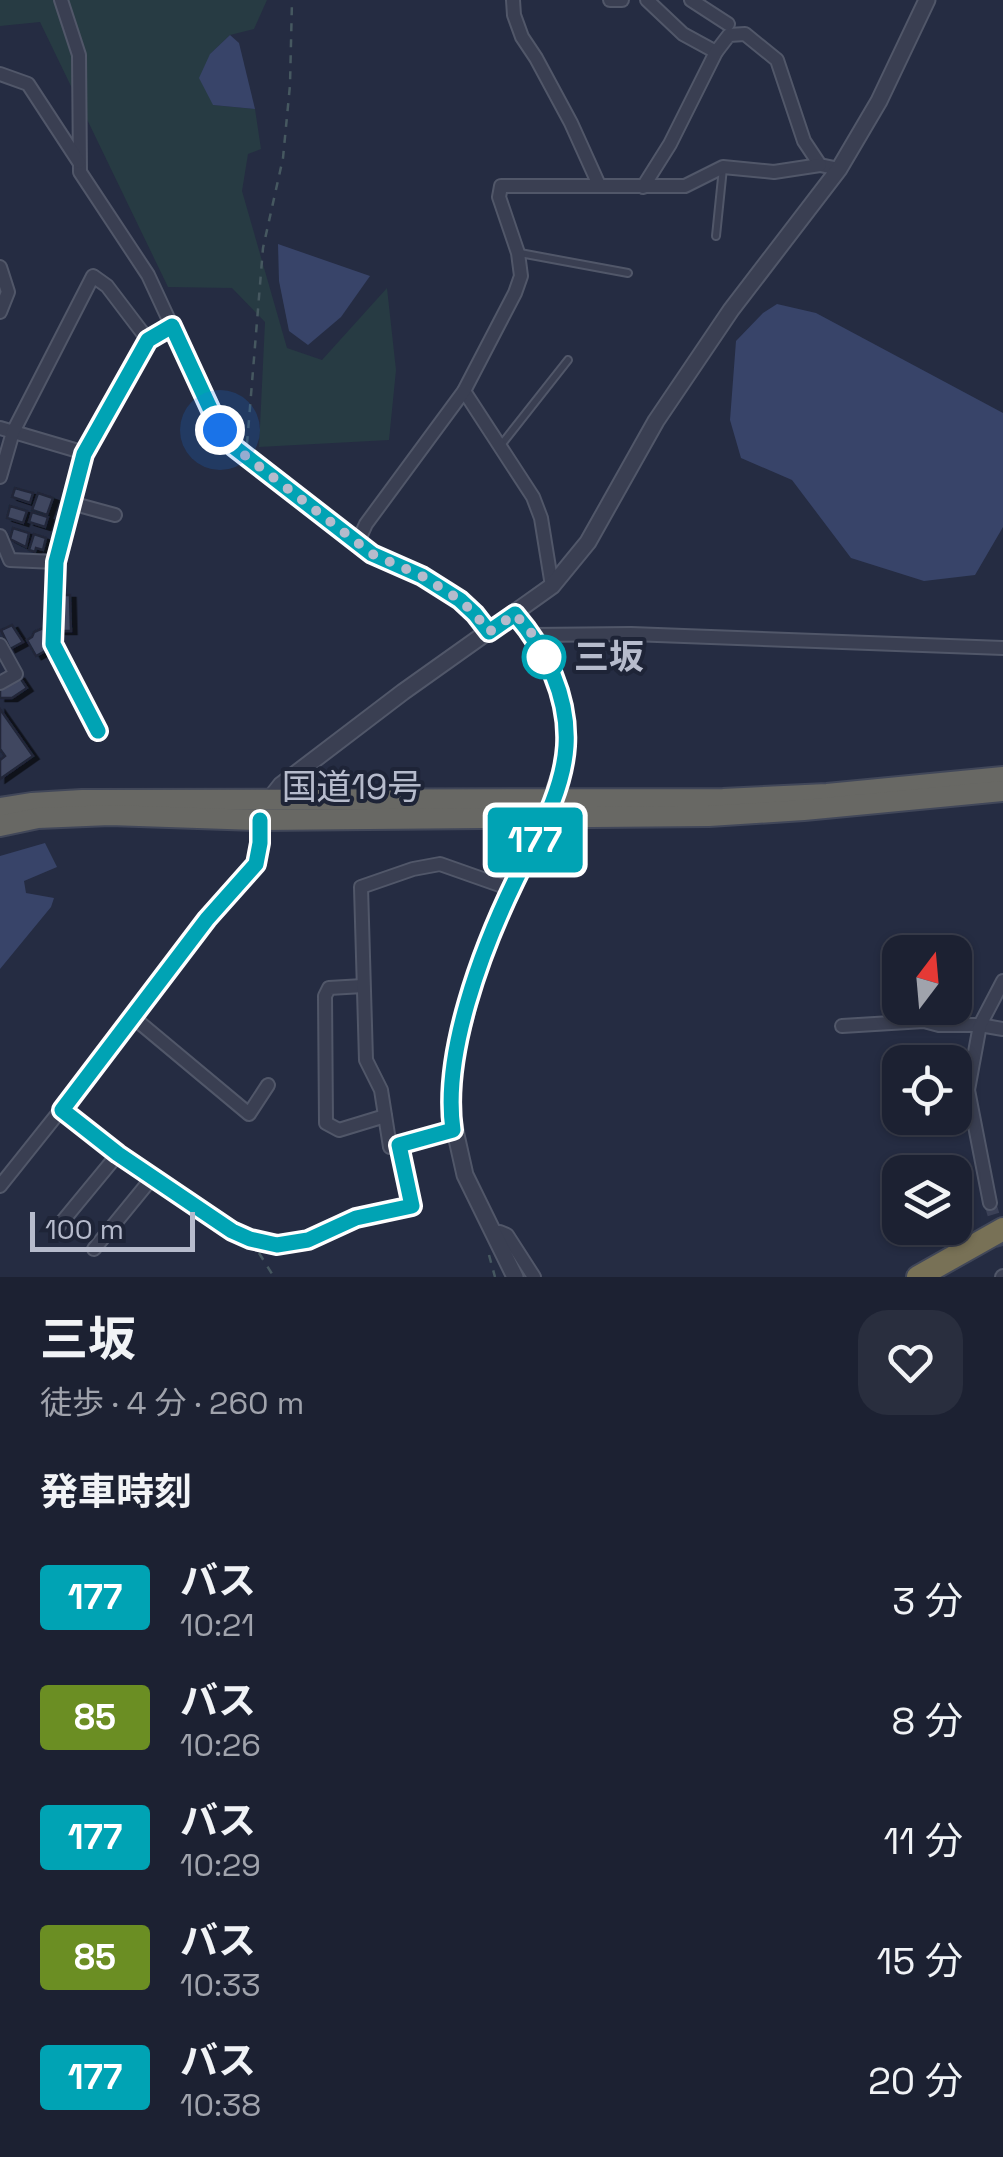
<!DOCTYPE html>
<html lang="ja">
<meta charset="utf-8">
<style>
body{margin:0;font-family:"Space Grotesk","Noto Sans JP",sans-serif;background:#292e3e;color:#f1f3f6;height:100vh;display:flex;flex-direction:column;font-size:38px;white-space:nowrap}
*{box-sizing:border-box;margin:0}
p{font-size:32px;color:#a0a3ac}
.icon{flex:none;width:55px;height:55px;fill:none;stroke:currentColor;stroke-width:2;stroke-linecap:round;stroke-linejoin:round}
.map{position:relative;height:1277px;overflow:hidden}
.sheet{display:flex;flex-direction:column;background:#1c2132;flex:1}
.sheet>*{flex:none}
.badge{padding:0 20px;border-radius:8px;font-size:35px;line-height:65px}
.needle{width:65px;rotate:16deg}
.fabs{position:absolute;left:882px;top:935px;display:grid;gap:20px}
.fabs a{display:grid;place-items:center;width:90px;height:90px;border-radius:20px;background:#1c2132;box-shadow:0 2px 8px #0004,0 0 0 2px #3a3e4d;font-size:50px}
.scale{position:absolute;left:30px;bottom:25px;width:165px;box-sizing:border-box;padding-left:10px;border:5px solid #b6bbcc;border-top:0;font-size:28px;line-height:35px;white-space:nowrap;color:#b6bbcc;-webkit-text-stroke:8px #1e2437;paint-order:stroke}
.you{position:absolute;width:50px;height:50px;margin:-25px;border:8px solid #fff;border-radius:50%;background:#1a73e8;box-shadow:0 0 0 15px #1a73e833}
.map>.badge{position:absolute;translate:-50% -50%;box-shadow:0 0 0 5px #fff}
h2{padding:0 40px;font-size:38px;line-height:90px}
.round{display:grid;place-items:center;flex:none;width:105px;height:105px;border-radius:30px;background:#292e3e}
.headline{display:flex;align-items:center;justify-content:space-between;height:170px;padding:0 40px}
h1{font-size:48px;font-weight:700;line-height:75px}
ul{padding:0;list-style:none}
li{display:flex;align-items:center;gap:30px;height:120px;padding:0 40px}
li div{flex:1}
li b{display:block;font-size:38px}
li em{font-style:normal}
li .badge{min-width:110px;font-weight:700;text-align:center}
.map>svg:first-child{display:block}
.green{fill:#273b43}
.water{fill:#384469}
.building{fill:#3f4760;stroke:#202639;stroke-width:2.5;filter:url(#shadow)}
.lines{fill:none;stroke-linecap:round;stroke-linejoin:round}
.minor-tunnel{stroke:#3b4157;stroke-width:12;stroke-dasharray:12 6;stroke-linecap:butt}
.service-casing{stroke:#515769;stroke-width:10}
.minor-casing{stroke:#515769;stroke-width:16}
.tertiary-casing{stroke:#515769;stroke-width:19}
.trunk-casing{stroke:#414759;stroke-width:24}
.motorway-casing{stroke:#414759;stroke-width:26}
.path{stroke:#465860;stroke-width:2.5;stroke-dasharray:8 8;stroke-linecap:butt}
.service{stroke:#3a3f52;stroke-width:6}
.minor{stroke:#3a3f52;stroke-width:12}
.tertiary{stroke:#3a3f52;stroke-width:15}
.trunk{stroke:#686864;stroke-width:20}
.motorway{stroke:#787156;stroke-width:22}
.line-casing{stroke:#fff;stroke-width:22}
.line{stroke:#00a3b4;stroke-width:15}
.walk{stroke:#b6bbcc;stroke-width:10;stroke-dasharray:0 18}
.stop-dot{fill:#fff;stroke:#00a3b4;stroke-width:5}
.labels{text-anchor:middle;stroke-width:8;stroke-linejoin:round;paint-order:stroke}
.stop-label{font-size:35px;font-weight:bold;fill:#b6bbcc;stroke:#1e2437;text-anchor:start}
.street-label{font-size:35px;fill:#b6bbcc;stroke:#1e2437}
</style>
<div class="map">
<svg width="1003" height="1277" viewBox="0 0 1003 1277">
<defs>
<filter id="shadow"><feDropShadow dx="5.5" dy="3" stdDeviation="0" flood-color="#0009"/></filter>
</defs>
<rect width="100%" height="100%" fill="#252c42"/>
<!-- green -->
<polygon class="green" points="0,0 267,0 254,29 230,35 210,54 213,105 255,109 261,149 248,154 242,191 287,348 322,360 387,288 396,370 389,440 259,447 265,322 232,288 168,287 40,22 0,26"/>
<!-- water -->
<g class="water">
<polygon points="230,35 239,43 255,109 213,105 199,78 210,54"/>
<polygon points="278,244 370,276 341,317 308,345 289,331 279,281"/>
<polygon points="777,304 816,313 1003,413 1003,527 975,575 924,581 851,558 792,480 741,458 730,420 736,341 763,313"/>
<polygon points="45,843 57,867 24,881 26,893 54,898 51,907 0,969 0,856"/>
</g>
<!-- building -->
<g class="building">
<polygon points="15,488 33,493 30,503 12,497"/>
<polygon points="38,493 53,498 47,515 32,510"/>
<polygon points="10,506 27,511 23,523 7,518"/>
<polygon points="32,512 48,517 45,527 29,522"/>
<polygon points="13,528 29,533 26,547 10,539"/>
<polygon points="34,534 46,538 43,550 36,548 35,552 29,550"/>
<polygon points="59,595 70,595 71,631 60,631"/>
<polygon points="12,625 23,642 10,649 1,630"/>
<polygon points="43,628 51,648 36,656 27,640 32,637 34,632"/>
<polygon points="19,676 27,688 12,698 0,698 0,686 7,686"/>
<polygon points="0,709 33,756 0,779 0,760 5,756 0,749"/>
</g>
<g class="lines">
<!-- minor-tunnel -->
<polyline class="minor-tunnel" points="990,1203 1003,1246"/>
<!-- service casing -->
<g class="service-casing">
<g id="service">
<polyline points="716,236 723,168"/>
<polyline points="520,253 628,273"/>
<polyline points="501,445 568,360"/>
</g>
</g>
<!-- minor casing -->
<g class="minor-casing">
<g id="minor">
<polyline points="61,0 79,55 80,172 148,275 220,430 234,447 372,554 440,586 460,600 475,614 489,632"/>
<polyline points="513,0 514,15 522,37 536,58 571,123 599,185"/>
<polyline points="610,0 622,0"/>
<polyline points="647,0 683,34 716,52"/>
<polyline points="691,0 728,24"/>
<polyline points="0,74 28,84 79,162"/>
<polyline points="643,187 670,144 716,52 729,35 745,34 777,60 804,141 820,165 839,169"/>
<polyline points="0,267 8,292 0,312"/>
<polyline points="464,391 533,497 541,518 552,586"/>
<polyline points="0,428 85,453 148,340 172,326"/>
<polyline points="0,477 13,432 93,276 107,286 148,340"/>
<polyline points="71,503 115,515"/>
<polyline points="0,536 10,560 56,562 85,453"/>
<polyline points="361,546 361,535 366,524 464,391 515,293 521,276 518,253 499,197 501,186 685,186 723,167 774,172 820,165"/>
<polyline points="56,562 53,643 98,731"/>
<polyline points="533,635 631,634 1003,648"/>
<polyline points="0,645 16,674 0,683"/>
<polyline points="363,986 329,988 325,996 326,1123 339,1130 385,1116"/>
<polyline points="134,1018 249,1114 268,1085"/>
<polyline points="842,1026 924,1021 939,1025 980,1025 1003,1029"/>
<polyline points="62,1110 118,1154 232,1231 249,1239 277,1245 308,1241 356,1218 412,1206 399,1145"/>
<polyline points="453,1130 390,1147 381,1090 366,1060 361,887 413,869 440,864 511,889"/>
<polyline points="0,1186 134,1018 207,919 256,864 260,843 259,820"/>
<polyline points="990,1203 968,1090 980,1025 1003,981"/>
<polyline points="57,1228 118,1154"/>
<polyline points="493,1232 500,1232 507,1235 534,1277"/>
<polyline points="94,1249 152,1178"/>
<polyline points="1002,1277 1003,1276"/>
</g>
</g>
<!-- tertiary casing -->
<g class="tertiary-casing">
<g id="tertiary">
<polyline points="515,613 533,635 556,684 564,715 565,749 562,768 545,819 481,957 454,1058 450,1108 465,1175 515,1277"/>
<polyline points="270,799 281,785 403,692 552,586 588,542 656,421 731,310 839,169 879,101 927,0"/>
</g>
</g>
<!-- trunk casing -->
<g class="trunk-casing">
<g id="trunk">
<polyline points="0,808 32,803 82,800 723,799 827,794 1003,777"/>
<polyline points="0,826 38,818 110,815 259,820 709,816 804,810 1003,791"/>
</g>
</g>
<!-- motorway casing -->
<g class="motorway-casing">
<polyline id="motorway" points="918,1277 1003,1229"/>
</g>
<!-- path -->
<g class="path">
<polyline points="247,444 263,248 283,158 290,85 292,0"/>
<polyline points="259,1253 274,1277"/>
<polyline points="489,1255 495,1277"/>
</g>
<!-- service -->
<use href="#service" class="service"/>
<!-- minor -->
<use href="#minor" class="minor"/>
<!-- tertiary -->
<use href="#tertiary" class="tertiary"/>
<!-- trunk -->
<use href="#trunk" class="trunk"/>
<!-- motorway -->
<use href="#motorway" class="motorway"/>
</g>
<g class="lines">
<!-- line casing -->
<g class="line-casing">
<path id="line" d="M 98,731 L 53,644 L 56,562 L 84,454 L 148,340 L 172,326 L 220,430 L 234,447 L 372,554 L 422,576 L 460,600 L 475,614 L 489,632 L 515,614 C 546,650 569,697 566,746 C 563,794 535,839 515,881 C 482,949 442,1054 453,1130 L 399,1145 L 412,1206 L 356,1218 L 308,1240 L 277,1245 L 250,1239 L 232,1231 L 118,1154 L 62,1110 L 207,919 L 256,864 L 260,843 L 260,820"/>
</g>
<!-- line -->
<use href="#line" class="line"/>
<!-- walk -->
<polyline class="walk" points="220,430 234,447 372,554 422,576 460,600 475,614 489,632 515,614 533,635 545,658 544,657"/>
</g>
<!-- markers -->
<circle class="stop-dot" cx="544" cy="657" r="20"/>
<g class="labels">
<!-- stop labels -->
<g class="stop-label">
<text x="574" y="669">三坂</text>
</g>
<!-- street labels -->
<g class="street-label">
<text x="352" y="799">国道19号</text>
</g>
</g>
</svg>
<div class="fabs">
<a><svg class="needle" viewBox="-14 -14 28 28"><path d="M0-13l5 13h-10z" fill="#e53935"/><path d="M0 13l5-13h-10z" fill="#a0a3ac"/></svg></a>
<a><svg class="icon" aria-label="locate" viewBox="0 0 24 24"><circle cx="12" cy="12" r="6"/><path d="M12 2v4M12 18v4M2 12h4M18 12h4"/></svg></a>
<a><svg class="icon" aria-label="layers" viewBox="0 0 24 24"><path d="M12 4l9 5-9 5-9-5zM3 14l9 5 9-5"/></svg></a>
</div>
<div class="scale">100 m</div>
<div class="you" style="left:220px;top:430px"></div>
<b class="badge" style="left:535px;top:840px;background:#00a3b4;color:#fff">177</b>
</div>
<section class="sheet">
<div class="headline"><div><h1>三坂</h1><p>徒歩 · 4 分 · 260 m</p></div><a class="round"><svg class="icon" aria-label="heart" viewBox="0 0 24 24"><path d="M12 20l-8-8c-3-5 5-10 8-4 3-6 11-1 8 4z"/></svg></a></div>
<h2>発車時刻</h2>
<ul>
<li><span class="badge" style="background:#00a3b4;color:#fff">177</span><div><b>バス</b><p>10:21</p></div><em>3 分</em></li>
<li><span class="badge" style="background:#6b8e23;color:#fff">85</span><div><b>バス</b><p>10:26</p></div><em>8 分</em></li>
<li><span class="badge" style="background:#00a3b4;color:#fff">177</span><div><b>バス</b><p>10:29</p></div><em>11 分</em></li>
<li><span class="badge" style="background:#6b8e23;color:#fff">85</span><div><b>バス</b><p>10:33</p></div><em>15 分</em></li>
<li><span class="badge" style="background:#00a3b4;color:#fff">177</span><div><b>バス</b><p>10:38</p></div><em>20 分</em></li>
</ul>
</section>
